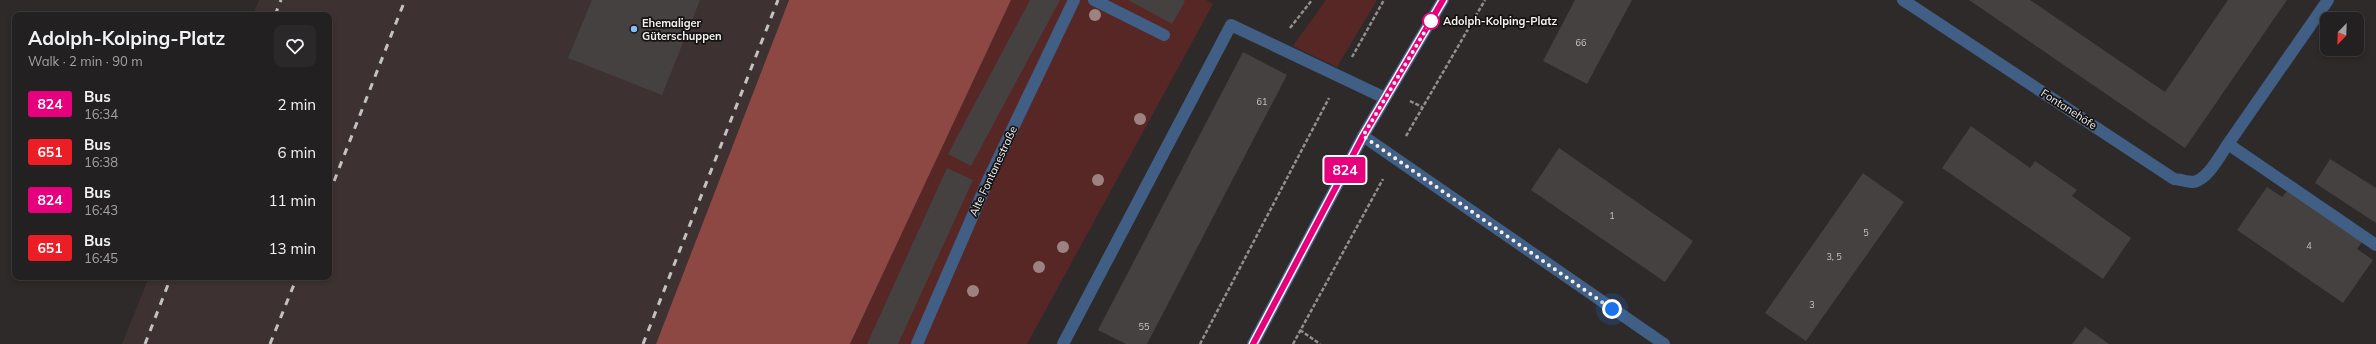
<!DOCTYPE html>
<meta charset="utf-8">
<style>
body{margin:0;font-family:Mulish,sans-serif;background:#2a2829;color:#f1f3f6;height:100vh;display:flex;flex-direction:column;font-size:15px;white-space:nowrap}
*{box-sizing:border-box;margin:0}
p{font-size:13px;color:#a2a3a5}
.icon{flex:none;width:22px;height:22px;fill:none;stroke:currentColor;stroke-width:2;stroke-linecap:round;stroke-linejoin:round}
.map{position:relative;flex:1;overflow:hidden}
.panel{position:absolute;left:12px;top:12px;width:320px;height:268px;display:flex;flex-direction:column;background:#222020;border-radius:8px;box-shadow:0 2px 6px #0003,0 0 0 1px #3f3e3e}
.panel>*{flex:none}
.badge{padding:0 8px;border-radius:3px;font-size:14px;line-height:26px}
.needle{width:26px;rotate:203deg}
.tools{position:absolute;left:2320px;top:12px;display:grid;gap:8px}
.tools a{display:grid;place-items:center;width:44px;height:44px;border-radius:8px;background:#222020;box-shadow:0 2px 6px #0003,0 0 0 1px #3f3e3e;font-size:20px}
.you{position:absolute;width:20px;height:20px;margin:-10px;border:3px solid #fff;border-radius:50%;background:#1a73e8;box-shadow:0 0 0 6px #1a73e833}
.map>.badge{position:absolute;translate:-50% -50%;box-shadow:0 0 0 2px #fff}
.round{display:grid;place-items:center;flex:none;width:42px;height:42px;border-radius:8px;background:#2a2829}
.headline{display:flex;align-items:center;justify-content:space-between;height:68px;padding:0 16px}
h1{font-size:19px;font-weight:700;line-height:30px}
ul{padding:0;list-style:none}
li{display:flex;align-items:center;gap:12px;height:48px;padding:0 16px}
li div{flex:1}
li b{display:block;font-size:15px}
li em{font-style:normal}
li .badge{min-width:44px;font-weight:700;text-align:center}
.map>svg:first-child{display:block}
.built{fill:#3d3231}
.green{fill:#572725}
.forest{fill:#8d4843}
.building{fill:#454141}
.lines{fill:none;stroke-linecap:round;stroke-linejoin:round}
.path{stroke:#918e8e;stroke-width:2.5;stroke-dasharray:4 2;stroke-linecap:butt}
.minor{stroke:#415f84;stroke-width:12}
.rail{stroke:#c4c1c1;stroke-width:3;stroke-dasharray:7 7;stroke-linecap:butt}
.tree{fill:#9c8280}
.line-casing{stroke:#fff;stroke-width:9}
.line{stroke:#e6007e;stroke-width:6}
.walk{stroke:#f3f0f0;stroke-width:4;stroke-dasharray:0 7.2}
.stop-dot{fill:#fff;stroke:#e6007e;stroke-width:2}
.poi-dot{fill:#87bbfb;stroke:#151313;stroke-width:1.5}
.labels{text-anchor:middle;stroke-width:3.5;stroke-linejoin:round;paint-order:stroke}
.number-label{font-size:9px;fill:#c8c4c4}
.stop-label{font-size:11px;font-weight:bold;fill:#f3f0f0;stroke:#151313;text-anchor:start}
.poi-label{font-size:11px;font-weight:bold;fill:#f3f0f0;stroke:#151313;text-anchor:start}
.street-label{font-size:11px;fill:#f3f0f0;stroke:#151313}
</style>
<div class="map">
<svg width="2376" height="344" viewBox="0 0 2376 344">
<rect width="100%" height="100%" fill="#2e2a2a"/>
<!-- built -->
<polygon class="built" points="259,0 789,0 656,344 122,344 149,277 329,277 329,15 253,15"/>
<!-- green -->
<g class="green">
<polygon points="1011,0 1206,0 1213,4 1027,344 850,344"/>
<polygon points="1326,0 1377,0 1337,67 1293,46"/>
</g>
<!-- forest -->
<polygon class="forest" points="789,0 1011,0 850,344 656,344"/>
<!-- building -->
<g class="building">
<polygon points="592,0 700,0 662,95 568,58"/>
<polygon points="1030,0 1060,0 971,166 948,154"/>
<polygon points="1128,0 1183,0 1185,1 1172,24"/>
<polygon points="1575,0 1632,0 1587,84 1543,61"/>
<polygon points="1969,0 2030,0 2165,92 2228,0 2287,0 2185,148"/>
<polygon points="1243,52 1287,75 1147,344 1126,344 1098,330"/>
<polygon points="1971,126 2030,168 2035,161 2077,190 2072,196 2131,238 2103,279 1942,168"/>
<polygon points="1559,148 1693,241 1665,282 1531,190"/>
<polygon points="2330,159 2376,188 2376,223 2315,183"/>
<polygon points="947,168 973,180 898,344 867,344"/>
<polygon points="1863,173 1904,202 1806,341 1765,313"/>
<polygon points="2267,187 2282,197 2287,191 2362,242 2357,249 2373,260 2343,303 2237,230"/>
<polygon points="2085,327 2109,344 2072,344"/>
</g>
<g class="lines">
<!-- path -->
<g class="path">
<polyline points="1290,28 1312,0"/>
<polyline points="1352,57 1384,0"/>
<polyline points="1410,101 1422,107"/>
<polyline points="1406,136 1485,0"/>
<polyline points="1300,330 1320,344"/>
<polyline points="1200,344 1329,98"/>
<polyline points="1293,344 1383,179"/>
</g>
<!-- minor -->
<g class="minor">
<polyline points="1094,0 1164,35"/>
<path d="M 1903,0 L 2174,179 C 2179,179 2187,182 2193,182 C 2208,180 2220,155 2228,144"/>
<polyline points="2328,0 2228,144 2376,245"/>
<polyline points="1363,136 1664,344"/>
<polyline points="917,344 989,178 1074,0"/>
<polyline points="1063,344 1231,25 1385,98"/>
<polyline points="1253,344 1363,136 1443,0"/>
</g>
<!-- rail -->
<g class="rail">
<polyline points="275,15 281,0"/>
<polyline points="329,194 405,0"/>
<polyline points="145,344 171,277"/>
<polyline points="270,344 297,277"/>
<polyline points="643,344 778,0"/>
</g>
</g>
<!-- trees -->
<g class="tree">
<circle cx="1095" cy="15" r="6"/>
<circle cx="1140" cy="119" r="6"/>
<circle cx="1098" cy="180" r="6"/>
<circle cx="1063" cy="247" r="6"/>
<circle cx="1039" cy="267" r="6"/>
<circle cx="973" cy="291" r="6"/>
</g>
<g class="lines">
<!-- line casing -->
<g class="line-casing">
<polyline id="line" points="1253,344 1363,136 1443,0"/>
</g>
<!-- line -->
<use href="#line" class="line"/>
<!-- walk -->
<polyline class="walk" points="1431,21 1363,136 1612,309"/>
</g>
<!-- markers -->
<circle class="stop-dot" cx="1431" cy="21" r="8"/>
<circle class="poi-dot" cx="634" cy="29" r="4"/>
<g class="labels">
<!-- number labels -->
<g class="number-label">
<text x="1581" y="46">66</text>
<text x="1262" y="105">61</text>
<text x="1612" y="219">1</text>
<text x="1866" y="236">5</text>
<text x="2309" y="249">4</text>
<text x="1834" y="260">3, 5</text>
<text x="1812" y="308">3</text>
<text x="1144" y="330">55</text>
</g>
<!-- stop labels -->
<g class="stop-label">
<text x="1443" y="25">Adolph-Kolping-Platz</text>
</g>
<!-- poi labels -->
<g class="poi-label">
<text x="642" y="27">Ehemaliger<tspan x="642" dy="13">Güterschuppen</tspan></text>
</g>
<!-- street labels -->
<g class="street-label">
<text transform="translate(2069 109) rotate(33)" y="4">Fontanehöfe</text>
<text transform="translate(993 171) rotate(-65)" y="4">Alte Fontanestraße</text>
</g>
</g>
</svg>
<div class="tools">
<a><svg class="needle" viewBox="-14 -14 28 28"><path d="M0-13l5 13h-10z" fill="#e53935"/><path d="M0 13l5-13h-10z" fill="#a2a3a5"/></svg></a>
</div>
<div class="you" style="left:1612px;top:309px"></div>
<b class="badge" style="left:1345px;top:170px;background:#e6007e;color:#fff">824</b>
<section class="panel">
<div class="headline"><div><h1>Adolph-Kolping-Platz</h1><p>Walk · 2 min · 90 m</p></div><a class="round"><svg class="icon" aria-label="heart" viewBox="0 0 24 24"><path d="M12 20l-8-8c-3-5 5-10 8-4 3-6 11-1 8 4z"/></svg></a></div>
<ul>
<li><span class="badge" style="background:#e6007e;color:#fff">824</span><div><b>Bus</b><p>16:34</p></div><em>2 min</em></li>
<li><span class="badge" style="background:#ed1d25;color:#fff">651</span><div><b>Bus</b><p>16:38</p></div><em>6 min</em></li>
<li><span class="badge" style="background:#e6007e;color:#fff">824</span><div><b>Bus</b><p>16:43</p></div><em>11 min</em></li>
<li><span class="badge" style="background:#ed1d25;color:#fff">651</span><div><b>Bus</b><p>16:45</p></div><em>13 min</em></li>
</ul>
</section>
</div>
